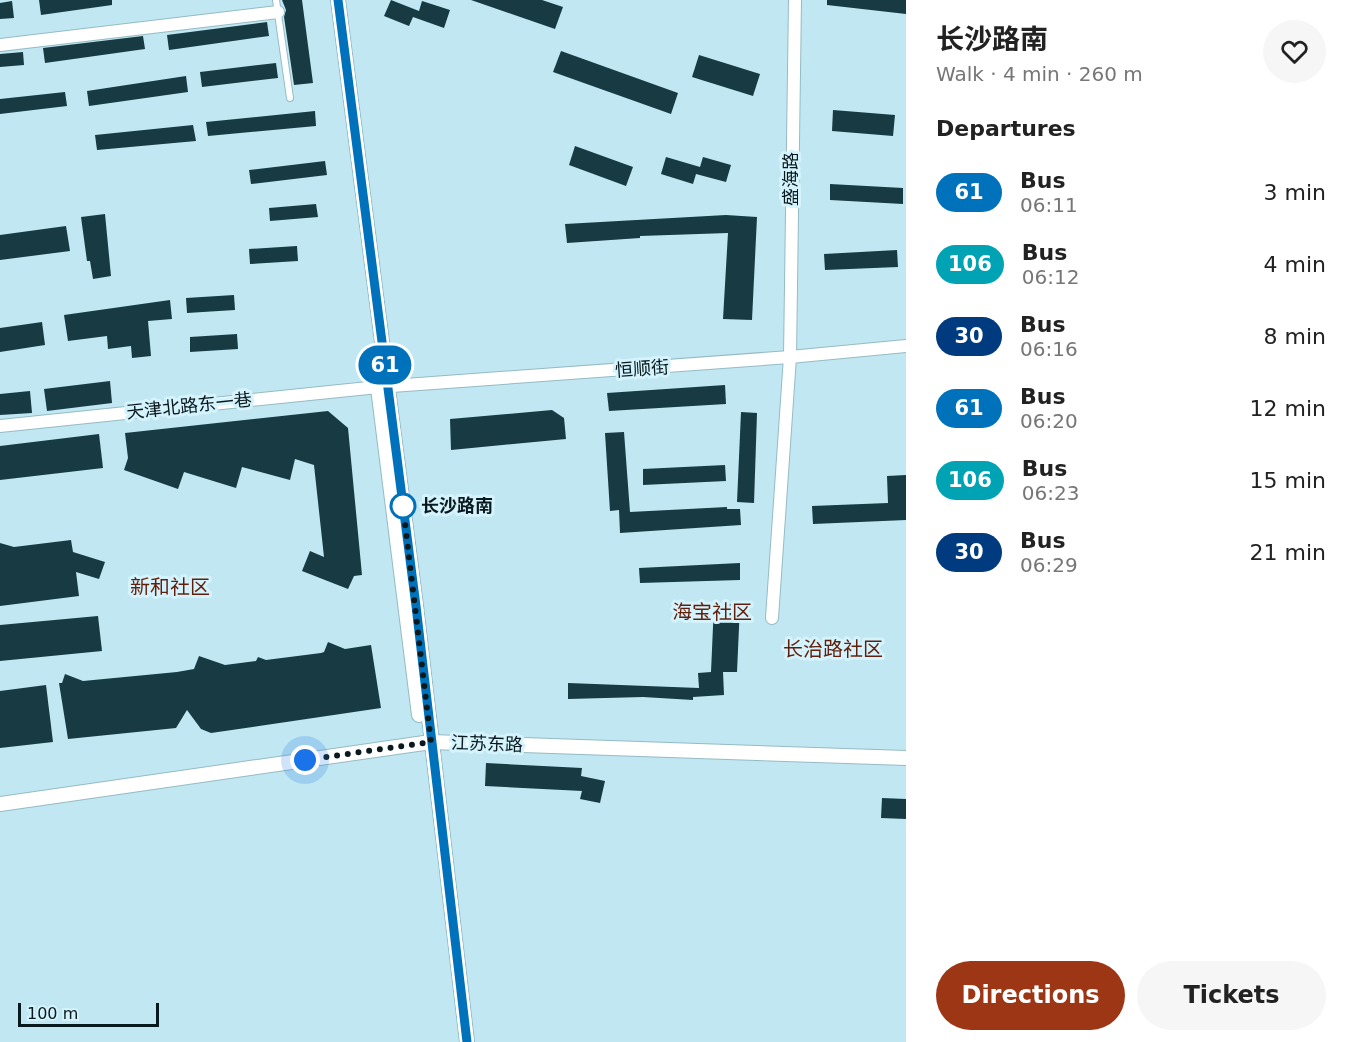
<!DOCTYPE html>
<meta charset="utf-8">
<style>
body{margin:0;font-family:"DejaVu Sans","Noto Sans SC",sans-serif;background:#f6f6f6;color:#222;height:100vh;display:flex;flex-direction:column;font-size:22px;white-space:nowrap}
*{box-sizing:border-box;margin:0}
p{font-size:20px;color:#767676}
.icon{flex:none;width:33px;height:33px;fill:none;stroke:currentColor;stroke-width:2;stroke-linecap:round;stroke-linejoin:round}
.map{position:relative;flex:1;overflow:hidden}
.details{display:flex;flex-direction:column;background:#fff;width:450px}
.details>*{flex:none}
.badge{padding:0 12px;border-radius:20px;font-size:21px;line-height:39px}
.scale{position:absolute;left:18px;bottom:15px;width:141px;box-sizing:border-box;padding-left:6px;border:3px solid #0a191d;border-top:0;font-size:16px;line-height:21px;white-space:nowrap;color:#0a191d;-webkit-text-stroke:4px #d4f3fc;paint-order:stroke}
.you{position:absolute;width:30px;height:30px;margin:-15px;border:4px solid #fff;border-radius:50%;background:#1a73e8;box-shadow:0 0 0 9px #1a73e833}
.map>.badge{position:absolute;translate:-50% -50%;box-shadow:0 0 0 3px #fff}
h2{padding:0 30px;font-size:22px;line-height:54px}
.round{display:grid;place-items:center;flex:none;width:63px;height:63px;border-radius:32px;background:#f6f6f6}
.summary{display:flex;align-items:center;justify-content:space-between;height:102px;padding:0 30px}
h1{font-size:28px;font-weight:700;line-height:45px}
.action{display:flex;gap:12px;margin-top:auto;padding:12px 30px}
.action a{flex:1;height:69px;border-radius:36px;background:#9d3615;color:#fff;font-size:24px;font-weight:700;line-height:69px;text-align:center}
.action a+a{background:#f6f6f6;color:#222}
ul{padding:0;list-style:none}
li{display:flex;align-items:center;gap:18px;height:72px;padding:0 30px}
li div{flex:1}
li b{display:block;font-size:22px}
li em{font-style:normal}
li .badge{min-width:66px;font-weight:700;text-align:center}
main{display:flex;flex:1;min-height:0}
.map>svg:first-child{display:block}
.building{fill:#173a43}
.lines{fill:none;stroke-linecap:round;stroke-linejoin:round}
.service-casing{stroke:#95bbc5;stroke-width:8}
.minor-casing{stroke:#95bbc5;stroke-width:14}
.tertiary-casing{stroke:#95bbc5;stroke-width:16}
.service{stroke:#fff;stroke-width:6}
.minor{stroke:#fff;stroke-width:12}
.tertiary{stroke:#fff;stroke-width:14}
.line-casing{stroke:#fff;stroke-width:14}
.line{stroke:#0072bc;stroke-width:9}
.walk{stroke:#0a191d;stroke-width:6;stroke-dasharray:0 10.8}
.stop-dot{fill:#fff;stroke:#0072bc;stroke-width:3}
.labels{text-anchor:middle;stroke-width:6;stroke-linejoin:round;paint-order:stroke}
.street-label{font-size:18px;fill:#0a191d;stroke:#d4f3fc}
.stop-label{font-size:18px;font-weight:bold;fill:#0a191d;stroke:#d4f3fc;text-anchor:start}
.neighbourhood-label{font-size:20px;fill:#611f0b;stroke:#d4f3fc}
</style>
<main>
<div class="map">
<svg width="906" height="1042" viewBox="0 0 906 1042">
<rect width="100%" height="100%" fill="#c0e7f2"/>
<!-- building -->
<g class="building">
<polygon points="39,0 112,0 112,5 41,15"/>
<polygon points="282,0 302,0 313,83 294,85 284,17 286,10"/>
<polygon points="391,0 419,11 422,1 450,10 444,28 413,17 409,26 384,16"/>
<polygon points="471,0 542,0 563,7 555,29"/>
<polygon points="827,0 906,0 906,14 827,5"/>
<polygon points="12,1 14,18 0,19 0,3"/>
<polygon points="267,22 269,36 169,50 167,35"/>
<polygon points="143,36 145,49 45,63 43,48"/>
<polygon points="561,51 678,93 671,114 553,72"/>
<polygon points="23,52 24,65 0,67 0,54"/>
<polygon points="699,55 760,74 753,96 692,77"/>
<polygon points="276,63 278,78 202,87 200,72"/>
<polygon points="186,76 188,92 89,106 87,91"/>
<polygon points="65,92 67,106 0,114 0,99"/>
<polygon points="833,110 895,115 893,136 832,131"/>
<polygon points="315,111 316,126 208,136 206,122"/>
<polygon points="193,125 196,141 97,150 95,135"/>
<polygon points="575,146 633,167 626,186 569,165"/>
<polygon points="666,157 700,167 703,157 731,165 726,182 696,174 693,184 661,174"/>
<polygon points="325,161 327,175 251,184 249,170"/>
<polygon points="830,184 903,188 903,204 830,200"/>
<polygon points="316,204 318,217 270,221 269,208"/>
<polygon points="105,214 111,276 93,279 90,261 87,261 81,217"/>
<polygon points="726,215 757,217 752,320 723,319 728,233 640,236 640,238 567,243 565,224"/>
<polygon points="66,226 70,251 0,260 0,235"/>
<polygon points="297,246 298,261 250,264 249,249"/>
<polygon points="897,250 898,267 825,270 824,254"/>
<polygon points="234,295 235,310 187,313 186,298"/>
<polygon points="170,300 172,319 148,321 151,356 132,358 131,346 108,349 107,336 68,341 64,315"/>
<polygon points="42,322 45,345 0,352 0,328"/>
<polygon points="237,334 238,349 190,352 190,337"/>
<polygon points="110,381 112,403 47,411 44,389"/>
<polygon points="725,385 726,404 609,411 607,393"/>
<polygon points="30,391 32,413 0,415 0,394"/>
<polygon points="552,410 564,418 566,439 451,450 450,419"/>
<polygon points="328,411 348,428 362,575 354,576 348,589 302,571 310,551 324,557 314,465 295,459 290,480 242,467 236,488 184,472 178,489 124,470 128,458 125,433"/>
<polygon points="741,412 757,413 754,503 737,502"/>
<polygon points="624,432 630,512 727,507 727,509 740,509 741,525 620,533 619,510 610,511 605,433"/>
<polygon points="99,434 103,468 0,480 0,446"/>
<polygon points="725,465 726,481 643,485 643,469"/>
<polygon points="906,475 906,520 813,524 812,506 888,503 887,476"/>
<polygon points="71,540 73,552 105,562 99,579 76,572 79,596 0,606 0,543 14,547"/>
<polygon points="740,563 740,580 640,583 639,568"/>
<polygon points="714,604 740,605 737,672 723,672 724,695 693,697 693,700 643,697 568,699 568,683 699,688 698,673 711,672"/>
<polygon points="98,616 102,651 0,661 0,625"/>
<polygon points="328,642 345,649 371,645 381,708 211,733 201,729 187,710 176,728 68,739 59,683 62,683 65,674 83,681 177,672 194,669 199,656 225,665 256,661 258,657 266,660 321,653 324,652"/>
<polygon points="46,685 53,742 0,748 0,691"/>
<polygon points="486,763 582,768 581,776 605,781 600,803 580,799 582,791 485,786"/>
<polygon points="882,798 906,799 906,819 881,818"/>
</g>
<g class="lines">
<!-- service casing -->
<g class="service-casing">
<polyline id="service" points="276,0 290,98"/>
</g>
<!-- minor casing -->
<g class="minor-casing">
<g id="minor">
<polyline points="0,45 278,12"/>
<polyline points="0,426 378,387 790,357 906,346"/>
<polyline points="772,618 790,357 795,0"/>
</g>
</g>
<!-- tertiary casing -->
<g class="tertiary-casing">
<g id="tertiary">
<polyline points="338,0 416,606 467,1042"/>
<polyline points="374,356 419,715"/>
<polyline points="0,804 431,742 906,758"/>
</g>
</g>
<!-- service -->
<use href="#service" class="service"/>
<!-- minor -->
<use href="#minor" class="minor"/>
<!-- tertiary -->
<use href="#tertiary" class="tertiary"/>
</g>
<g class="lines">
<!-- line casing -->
<g class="line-casing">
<polyline id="line" points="338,0 416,606 467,1042"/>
</g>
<!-- line -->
<use href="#line" class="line"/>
<!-- walk -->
<polyline class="walk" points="305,760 431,742 403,506"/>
</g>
<!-- markers -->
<circle class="stop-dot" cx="403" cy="506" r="12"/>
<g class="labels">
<!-- street labels -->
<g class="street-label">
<text transform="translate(791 179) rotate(-90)" y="6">盛海路</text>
<text transform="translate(642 369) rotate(-4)" y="6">恒顺街</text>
<text transform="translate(189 406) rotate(-6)" y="6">天津北路东一巷</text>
<text transform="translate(487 744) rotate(2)" y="6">江苏东路</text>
</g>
<!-- stop labels -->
<g class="stop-label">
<text x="421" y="512">长沙路南</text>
</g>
<!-- neighbourhood labels -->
<g class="neighbourhood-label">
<text x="170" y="594">新和社区</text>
<text x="712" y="619">海宝社区</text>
<text x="833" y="656">长治路社区</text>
</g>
</g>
</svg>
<div class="scale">100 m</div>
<div class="you" style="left:305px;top:760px"></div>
<b class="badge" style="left:385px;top:365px;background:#0072bc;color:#fff">61</b>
</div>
<section class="details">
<div class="summary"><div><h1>长沙路南</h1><p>Walk · 4 min · 260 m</p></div><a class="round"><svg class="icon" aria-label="heart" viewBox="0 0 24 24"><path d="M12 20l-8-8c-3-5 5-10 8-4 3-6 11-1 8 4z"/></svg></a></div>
<h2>Departures</h2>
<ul>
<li><span class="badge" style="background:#0072bc;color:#fff">61</span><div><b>Bus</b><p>06:11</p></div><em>3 min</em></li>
<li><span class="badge" style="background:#00a3b4;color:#fff">106</span><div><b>Bus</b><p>06:12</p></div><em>4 min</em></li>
<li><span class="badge" style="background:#003b80;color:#fff">30</span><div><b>Bus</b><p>06:16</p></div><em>8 min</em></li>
<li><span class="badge" style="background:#0072bc;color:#fff">61</span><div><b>Bus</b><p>06:20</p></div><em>12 min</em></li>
<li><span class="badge" style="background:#00a3b4;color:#fff">106</span><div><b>Bus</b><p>06:23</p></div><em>15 min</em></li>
<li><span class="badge" style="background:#003b80;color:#fff">30</span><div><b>Bus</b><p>06:29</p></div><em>21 min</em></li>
</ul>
<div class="action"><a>Directions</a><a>Tickets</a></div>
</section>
</main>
